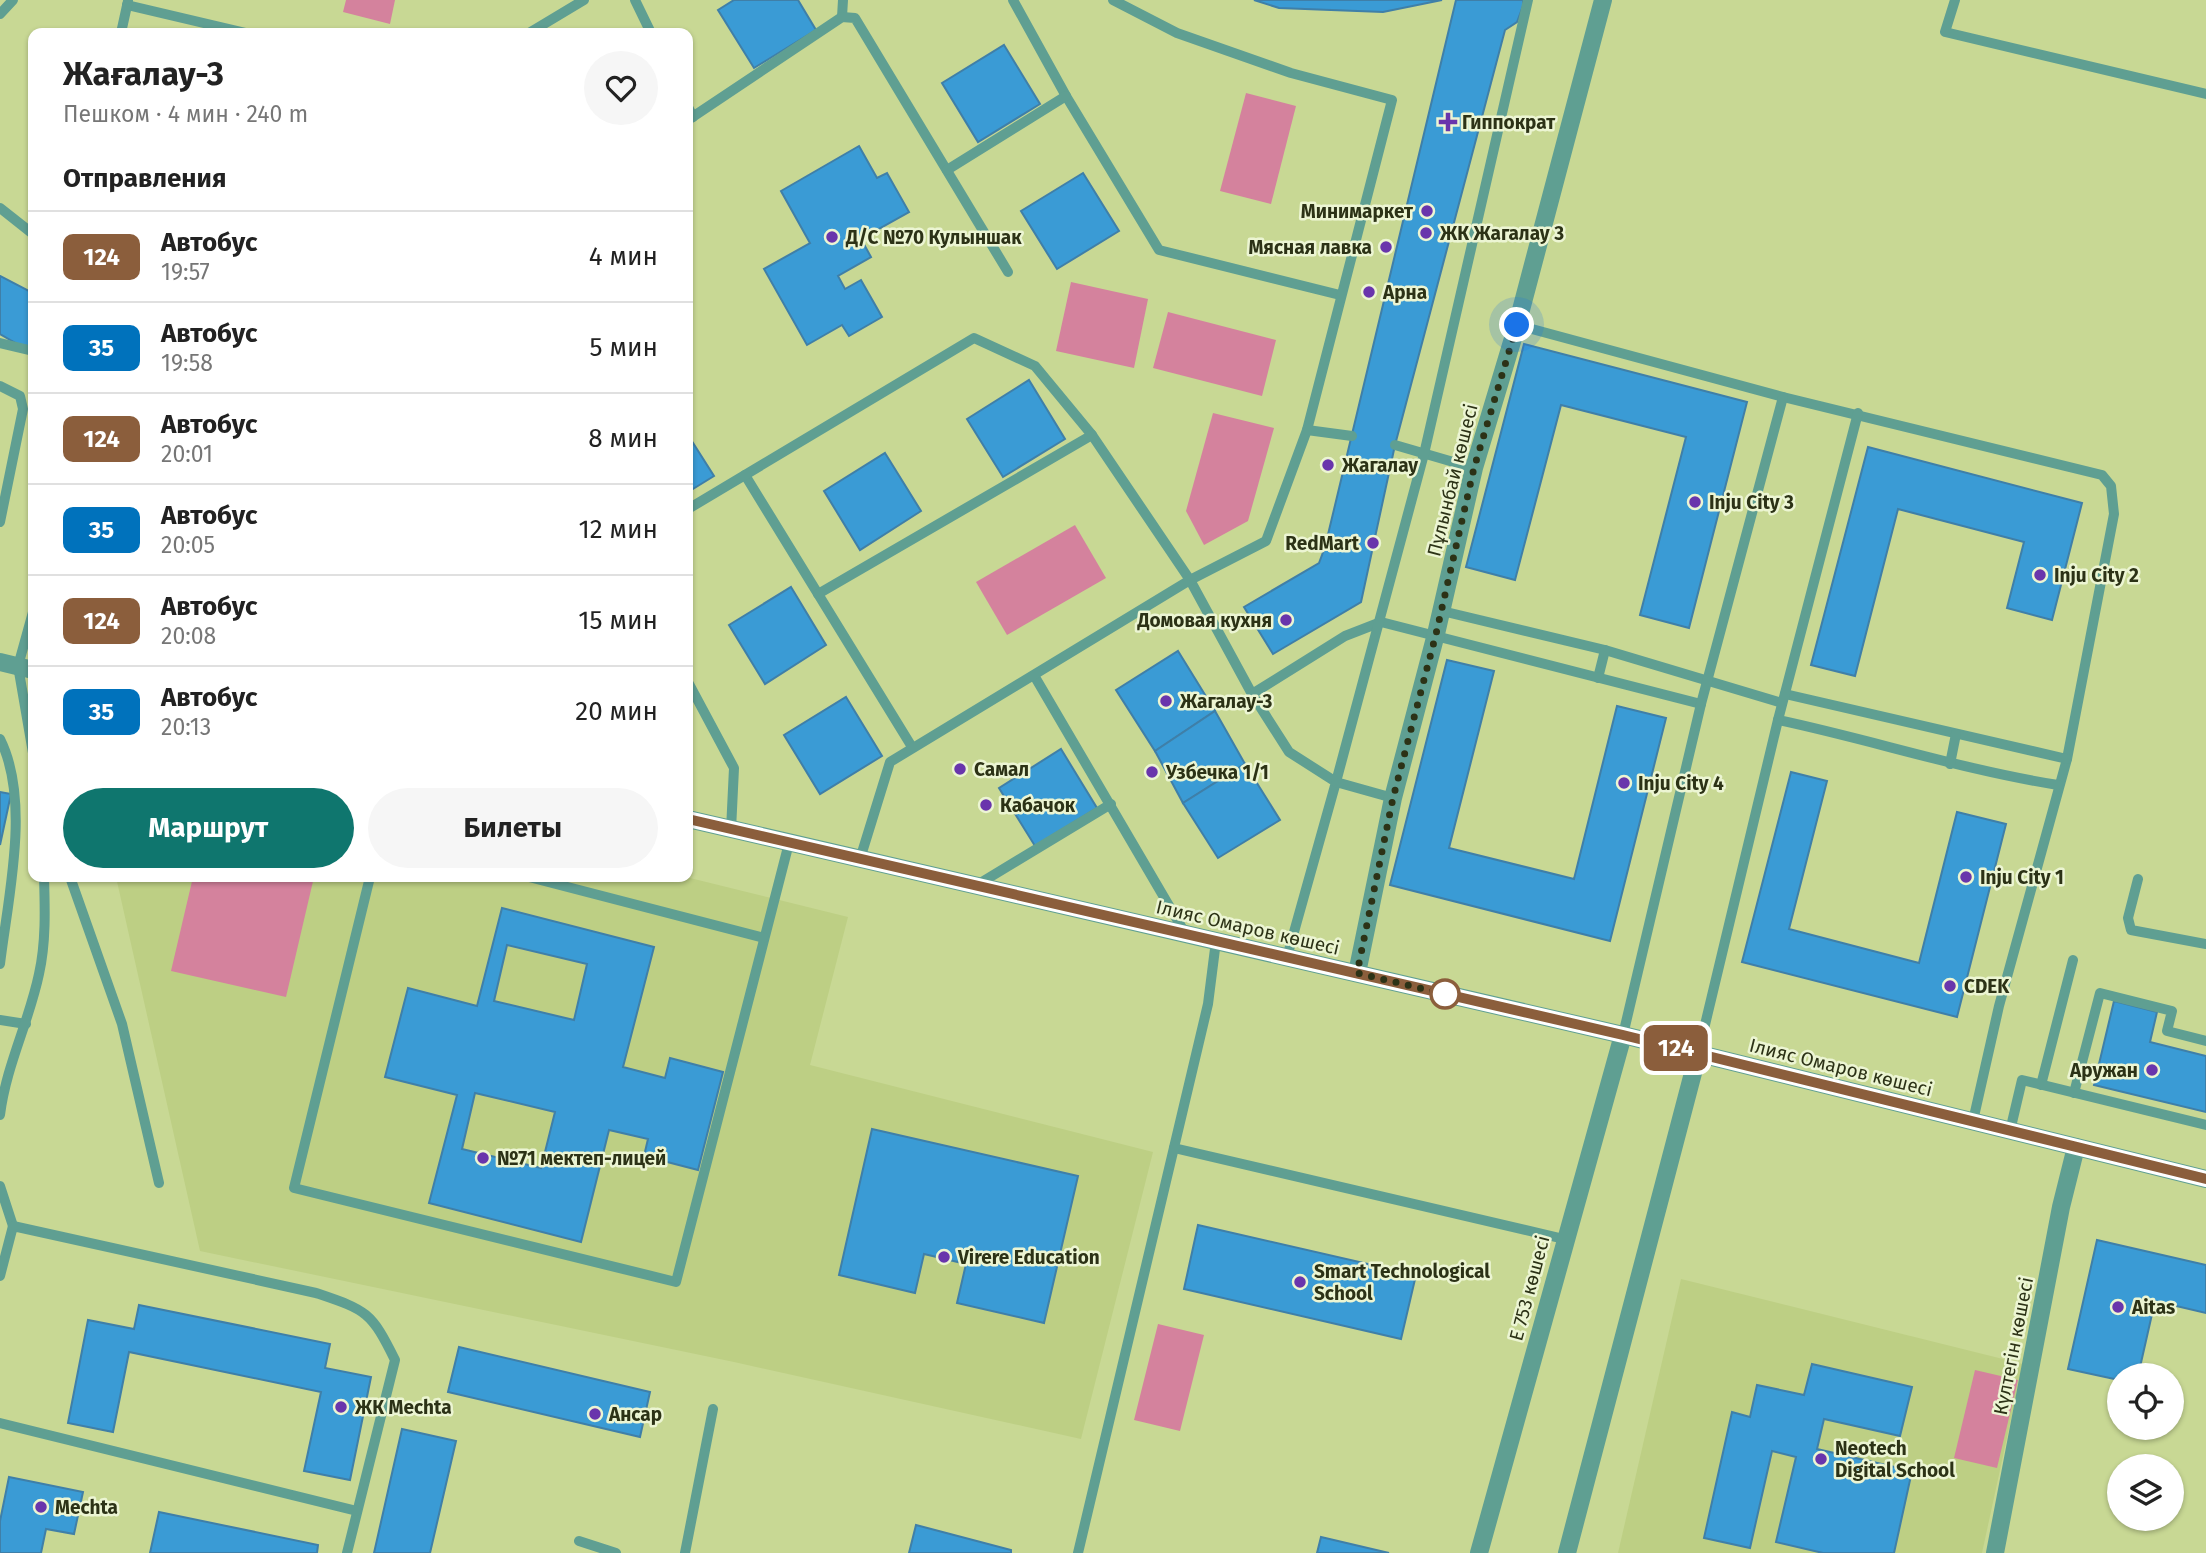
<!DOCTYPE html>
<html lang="ru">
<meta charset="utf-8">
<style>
body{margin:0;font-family:"Fira Sans",sans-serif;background:#f6f6f6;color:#222;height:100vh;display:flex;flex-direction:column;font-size:26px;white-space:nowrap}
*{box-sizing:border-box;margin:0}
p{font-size:23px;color:#767676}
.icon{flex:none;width:38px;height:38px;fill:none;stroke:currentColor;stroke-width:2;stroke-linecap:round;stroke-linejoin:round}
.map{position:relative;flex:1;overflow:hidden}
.side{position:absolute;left:28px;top:28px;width:665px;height:854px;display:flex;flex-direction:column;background:#fff;border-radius:14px;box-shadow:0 2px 5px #0004}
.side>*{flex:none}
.badge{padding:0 14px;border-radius:10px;font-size:24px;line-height:46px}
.fabs{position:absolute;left:2107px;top:1363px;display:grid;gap:14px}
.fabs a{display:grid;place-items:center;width:77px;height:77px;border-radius:50%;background:#fff;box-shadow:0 2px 5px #0004;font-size:35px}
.you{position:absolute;width:35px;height:35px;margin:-18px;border:5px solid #fff;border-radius:50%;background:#1a73e8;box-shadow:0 0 0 10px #1a73e833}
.map>.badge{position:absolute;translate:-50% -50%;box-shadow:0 0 0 4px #fff}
h2{padding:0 35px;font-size:26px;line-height:63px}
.round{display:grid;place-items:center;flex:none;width:74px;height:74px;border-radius:37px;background:#f6f6f6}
.overview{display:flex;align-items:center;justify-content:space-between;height:119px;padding:0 35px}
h1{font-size:33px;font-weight:700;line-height:52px}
.button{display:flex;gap:14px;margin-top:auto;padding:14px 35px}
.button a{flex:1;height:80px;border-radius:42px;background:#0f766e;color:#fff;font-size:28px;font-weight:700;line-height:80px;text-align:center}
.button a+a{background:#f6f6f6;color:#222}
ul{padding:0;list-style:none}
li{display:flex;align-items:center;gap:21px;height:91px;padding:0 35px;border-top:2px solid #e0e0e0}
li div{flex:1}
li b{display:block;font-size:26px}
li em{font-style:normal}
li .badge{min-width:77px;font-weight:700;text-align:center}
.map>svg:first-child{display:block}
.built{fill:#bdcf84}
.green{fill:#d4829d}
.building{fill:#3a9bd5;stroke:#3f7fa8;stroke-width:2;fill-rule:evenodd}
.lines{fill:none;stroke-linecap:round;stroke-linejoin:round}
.lane{stroke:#5f9f92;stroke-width:10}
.street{stroke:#5f9f92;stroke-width:18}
.line-casing{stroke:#fff;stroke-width:16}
.line{stroke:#8b5e3c;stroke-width:10}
.walk{stroke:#2c3216;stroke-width:7;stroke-dasharray:0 12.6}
.poi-dot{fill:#6935ac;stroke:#ecf5d3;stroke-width:2.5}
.stop-dot{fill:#fff;stroke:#8b5e3c;stroke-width:3.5}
.labels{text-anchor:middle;stroke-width:5;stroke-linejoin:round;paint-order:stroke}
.poi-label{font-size:19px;font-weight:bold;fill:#2c3216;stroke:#ecf5d3;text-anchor:start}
.street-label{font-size:19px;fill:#2c3216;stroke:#ecf5d3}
</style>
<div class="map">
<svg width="2206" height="1553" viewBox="0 0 2206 1553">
<rect width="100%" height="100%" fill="#c8d894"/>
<!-- built -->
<g class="built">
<polygon points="116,877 686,877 848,917 810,1065 1153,1152 1081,1439 734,1362 200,1251"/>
<polygon points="1681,1279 2023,1364 1982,1553 1618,1553"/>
</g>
<!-- green -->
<g class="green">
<polygon points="346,0 395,0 390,24 343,12"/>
<polygon points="1246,93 1296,106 1271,204 1220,191"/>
<polygon points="1071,282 1148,299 1134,368 1056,351"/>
<polygon points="1168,312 1276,340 1262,396 1153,368"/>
<polygon points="1213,413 1274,428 1248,521 1204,545 1186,511"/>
<polygon points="1075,525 1106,578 1007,635 976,582"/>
<polygon points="193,877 314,877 286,997 171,971"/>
<polygon points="1158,1324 1204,1335 1180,1431 1134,1420"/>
<polygon points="1975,1370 2018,1380 1997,1468 1954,1458"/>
</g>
<!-- building -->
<g class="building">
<polygon points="734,0 798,0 816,30 754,68 718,10"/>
<polygon points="1254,0 1442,0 1383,12 1279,8"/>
<polygon points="1456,0 1523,0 1523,6 1517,22 1505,30 1395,445 1361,602 1273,654 1244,607 1319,563 1325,547"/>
<polygon points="1004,45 1040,104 978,142 942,83"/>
<polygon points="859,146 877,178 887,173 909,212 861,239 871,257 838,276 845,289 861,280 882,317 849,336 842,325 807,345 764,269 810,243 781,191"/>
<polygon points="1083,173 1119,231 1057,269 1021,211"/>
<polygon points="0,276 33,293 33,349 19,345 0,334"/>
<polygon points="1524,344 1747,402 1689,628 1640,615 1686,437 1561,405 1515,580 1466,567"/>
<polygon points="1029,380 1065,439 1003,477 967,419"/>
<polygon points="688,435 714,476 688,492"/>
<polygon points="1868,447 2082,503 2052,620 2007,608 2024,542 1898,509 1855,676 1811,665"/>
<polygon points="885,453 921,511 860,550 824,491"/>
<polygon points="791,587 826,645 765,684 729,625"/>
<polygon points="1178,651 1215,711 1155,751 1116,690"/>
<polygon points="1447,660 1494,671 1449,848 1574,879 1617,706 1666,718 1610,941 1390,885"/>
<polygon points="846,697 882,756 820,794 784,735"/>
<polygon points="1215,711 1245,764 1183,803 1155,751"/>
<polygon points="1061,749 1097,808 1035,846 999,788"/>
<polygon points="1245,764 1280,820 1218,858 1183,803"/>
<polygon points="1791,772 1827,781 1789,929 1919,963 1957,812 2006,824 1957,1017 1742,962"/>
<polygon points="0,792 11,794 0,845"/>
<path d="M 502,908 L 654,947 L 623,1067 L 665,1078 L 670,1058 L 723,1072 L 698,1170 L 644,1156 L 648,1139 L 609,1130 L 581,1242 L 429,1203 L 457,1095 L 385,1077 L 408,988 L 477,1006 ZM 507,945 L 587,964 L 574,1020 L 494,1001 ZM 475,1093 L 555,1112 L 541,1168 L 462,1149 Z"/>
<polygon points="2114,1001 2157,1012 2150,1042 2206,1056 2206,1112 2094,1085"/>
<polygon points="872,1129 1078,1176 1044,1323 957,1303 966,1264 924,1254 915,1293 839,1275"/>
<polygon points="1198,1225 1416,1275 1401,1339 1184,1289"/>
<polygon points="2097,1240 2206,1265 2206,1313 2155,1301 2138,1376 2119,1376 2119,1380 2068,1369"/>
<polygon points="139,1305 330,1344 325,1368 371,1377 350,1480 304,1471 321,1392 129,1352 113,1432 68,1423 88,1320 134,1329"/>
<polygon points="459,1347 650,1392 640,1437 448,1392"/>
<polygon points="1812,1364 1912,1387 1900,1436 1824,1419 1817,1449 1912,1471 1894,1553 1823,1553 1776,1542 1796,1457 1772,1451 1750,1548 1704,1538 1732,1412 1750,1417 1757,1385 1804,1395"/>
<polygon points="402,1429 456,1441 430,1553 374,1553"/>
<polygon points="9,1477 83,1492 74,1534 46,1529 41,1553 0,1553 0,1521"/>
<polygon points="159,1512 318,1545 317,1553 150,1553"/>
<polygon points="916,1525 1011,1550 1011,1553 909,1553"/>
<polygon points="1321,1537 1389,1553 1317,1553"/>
</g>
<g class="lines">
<!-- lane -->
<g class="lane">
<polyline points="635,0 651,33"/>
<polyline points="1013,0 1066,96 1159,250 1340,295"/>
<polyline points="1955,0 1945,32 2206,94"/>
<polyline points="127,5 246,33"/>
<polyline points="0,14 13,0"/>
<polyline points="842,17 843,0"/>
<polyline points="121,33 128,1"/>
<polyline points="529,33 584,0"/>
<polyline points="688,107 693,117"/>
<polyline points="688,120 842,17 855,18 1008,272"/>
<polyline points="947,170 1066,96"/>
<polyline points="0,208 33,234"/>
<polyline points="1517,325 1783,397 2102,475 2111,486 2114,514 2067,759 1999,1006 1973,1121"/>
<polyline points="0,343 33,351"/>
<polyline points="0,386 20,396 23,409 0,522"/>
<polyline points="1307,430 1352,436"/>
<polyline points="1395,445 1474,468"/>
<polyline points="745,475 912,747"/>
<polyline points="688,509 974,338 1035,366 1092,435"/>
<polyline points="818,594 1092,435 1190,580 1252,694 1289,752 1336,782 1287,957"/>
<polyline points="1442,611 1605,650 1782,703"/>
<polyline points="33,612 18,666 33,753"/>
<polyline points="1035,677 1185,933"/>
<polyline points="1598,678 1605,650"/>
<polyline points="688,682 734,768 731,830"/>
<polyline points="1252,694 1345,636 1381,622 1701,704"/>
<polyline points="1785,694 2067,759"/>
<path d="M 1778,720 C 1872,740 1963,770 2058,785"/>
<path d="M 0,739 C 31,801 8,897 0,964"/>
<polyline points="1950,764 1956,734"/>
<polyline points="1393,798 1336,782 1424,454 1528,0"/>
<polyline points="860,859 890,762 1190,580 1266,541 1307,430 1392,100 1291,73 1177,33 1113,0"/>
<polyline points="70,877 122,1024 159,1183"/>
<polyline points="370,877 294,1188 676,1282 789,843"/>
<polyline points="529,877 764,938"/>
<polyline points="2138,879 2128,918 2131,930 2206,944"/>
<polyline points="977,885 1111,804"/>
<polyline points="0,1020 26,1024"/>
<polyline points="1623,1035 1701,704 1783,397"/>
<polyline points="1698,1054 1778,720 1858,413"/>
<polyline points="2041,1085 2073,960"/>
<polyline points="2074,1093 2100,993 2172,1011 2167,1031 2206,1041"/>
<path d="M 0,1115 C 6,1066 29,1022 39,974 C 46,943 45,909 44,877"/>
<polyline points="2010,1131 2022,1080 2206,1125"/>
<polyline points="1174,1148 1564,1239"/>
<polyline points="0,1186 13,1226"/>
<path d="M 0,1276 L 13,1226 L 316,1293 C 366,1310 371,1311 395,1360 L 347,1553"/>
<polyline points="0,1423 357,1511"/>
<polyline points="579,1541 616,1553"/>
<polyline points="685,1553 713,1409"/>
<polyline points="1078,1553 1208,1004 1216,941"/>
</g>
<!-- street -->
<g class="street">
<polyline points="0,662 33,670"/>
<polyline points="688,819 1623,1035 2206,1179"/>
<polyline points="1357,973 1393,798 1436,634 1474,468 1517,325 1603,0"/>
<polyline points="1479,1553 1623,1035"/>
<polyline points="1567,1553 1698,1054"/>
<polyline points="1995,1553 2061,1207 2076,1147"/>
</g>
</g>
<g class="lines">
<!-- line casing -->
<g class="line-casing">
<polyline id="line" points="688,819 1623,1035 2206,1179"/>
</g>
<!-- line -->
<use href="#line" class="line"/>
<!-- walk -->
<polyline class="walk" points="1445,994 1357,973 1393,798 1436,634 1474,468 1517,325"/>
</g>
<!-- markers -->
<g class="poi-dot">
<path d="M1444.5 111.5h7v7h7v7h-7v7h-7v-7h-7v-7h7z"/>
<circle cx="1427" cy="211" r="7"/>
<circle cx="1426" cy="233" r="7"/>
<circle cx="832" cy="237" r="7"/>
<circle cx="1386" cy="247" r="7"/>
<circle cx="1369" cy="292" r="7"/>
<circle cx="1328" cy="465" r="7"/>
<circle cx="1695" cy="502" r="7"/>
<circle cx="1373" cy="543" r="7"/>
<circle cx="2040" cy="575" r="7"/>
<circle cx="1286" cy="620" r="7"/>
<circle cx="1166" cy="701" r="7"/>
<circle cx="960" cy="769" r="7"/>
<circle cx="1152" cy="772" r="7"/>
<circle cx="1624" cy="783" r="7"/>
<circle cx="986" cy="805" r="7"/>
<circle cx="1966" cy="877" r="7"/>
<circle cx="1950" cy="986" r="7"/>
<circle cx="2152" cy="1070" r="7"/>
<circle cx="483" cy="1158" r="7"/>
<circle cx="944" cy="1257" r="7"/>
<circle cx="1300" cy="1282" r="7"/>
<circle cx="2118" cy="1307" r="7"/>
<circle cx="341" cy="1407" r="7"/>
<circle cx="595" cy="1414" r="7"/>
<circle cx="1821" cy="1459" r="7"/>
<circle cx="41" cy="1507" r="7"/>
</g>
<circle class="stop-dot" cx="1445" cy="994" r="14"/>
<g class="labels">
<!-- poi labels -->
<g class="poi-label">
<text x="1462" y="129">Гиппократ</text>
<text x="1413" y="218" text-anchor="end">Минимаркет</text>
<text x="1440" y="240">ЖК Жагалау 3</text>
<text x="846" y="244">Д/С №70 Кулыншак</text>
<text x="1372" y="254" text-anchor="end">Мясная лавка</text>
<text x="1383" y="299">Арна</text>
<text x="1342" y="472">Жагалау</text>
<text x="1709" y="509">Inju City 3</text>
<text x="1359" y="550" text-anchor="end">RedMart</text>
<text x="2054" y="582">Inju City 2</text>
<text x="1272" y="627" text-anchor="end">Домовая кухня</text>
<text x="1180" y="708">Жагалау-3</text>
<text x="974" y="776">Самал</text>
<text x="1166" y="779">Узбечка 1/1</text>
<text x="1638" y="790">Inju City 4</text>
<text x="1000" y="812">Кабачок</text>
<text x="1980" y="884">Inju City 1</text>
<text x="1964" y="993">CDEK</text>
<text x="2138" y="1077" text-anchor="end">Аружан</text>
<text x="497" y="1165">№71 мектеп-лицей</text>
<text x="958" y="1264">Virere Education</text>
<text x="1314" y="1278">Smart Technological<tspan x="1314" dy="22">School</tspan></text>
<text x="2132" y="1314">Aitas</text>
<text x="355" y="1414">ЖК Mechta</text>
<text x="609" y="1421">Ансар</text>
<text x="1835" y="1455">Neotech<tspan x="1835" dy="22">Digital School</tspan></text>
<text x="55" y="1514">Mechta</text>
</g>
<!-- street labels -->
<g class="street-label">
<text transform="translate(1452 480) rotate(-76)" y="7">Пұлынбай көшесі</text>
<text transform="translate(1248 927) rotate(13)" y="7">Ілияс Омаров көшесі</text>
<text transform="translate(1841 1067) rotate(14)" y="7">Ілияс Омаров көшесі</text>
<text transform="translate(1529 1288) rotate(-75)" y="7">Е 753 көшесі</text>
<text transform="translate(2013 1346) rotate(-79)" y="7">Күлтегін көшесі</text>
</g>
</g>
</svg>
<div class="fabs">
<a><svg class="icon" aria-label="locate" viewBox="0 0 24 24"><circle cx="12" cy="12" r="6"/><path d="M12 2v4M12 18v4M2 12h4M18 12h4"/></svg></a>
<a><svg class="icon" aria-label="layers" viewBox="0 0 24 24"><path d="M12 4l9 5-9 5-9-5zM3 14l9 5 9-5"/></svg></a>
</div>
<div class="you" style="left:1517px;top:325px"></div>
<b class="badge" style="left:1676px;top:1048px;background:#8b5e3c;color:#fff">124</b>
<section class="side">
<div class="overview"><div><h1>Жағалау-3</h1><p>Пешком · 4 мин · 240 m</p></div><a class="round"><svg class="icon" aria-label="heart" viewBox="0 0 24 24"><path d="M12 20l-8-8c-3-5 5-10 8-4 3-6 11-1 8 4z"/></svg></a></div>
<h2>Отправления</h2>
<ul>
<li><span class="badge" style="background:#8b5e3c;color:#fff">124</span><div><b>Автобус</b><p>19:57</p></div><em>4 мин</em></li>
<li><span class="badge" style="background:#0072bc;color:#fff">35</span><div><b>Автобус</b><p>19:58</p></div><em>5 мин</em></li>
<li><span class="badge" style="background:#8b5e3c;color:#fff">124</span><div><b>Автобус</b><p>20:01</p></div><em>8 мин</em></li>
<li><span class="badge" style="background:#0072bc;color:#fff">35</span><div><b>Автобус</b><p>20:05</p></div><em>12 мин</em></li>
<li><span class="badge" style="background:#8b5e3c;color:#fff">124</span><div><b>Автобус</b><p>20:08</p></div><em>15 мин</em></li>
<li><span class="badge" style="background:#0072bc;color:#fff">35</span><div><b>Автобус</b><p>20:13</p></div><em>20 мин</em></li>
</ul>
<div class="button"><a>Маршрут</a><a>Билеты</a></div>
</section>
</div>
